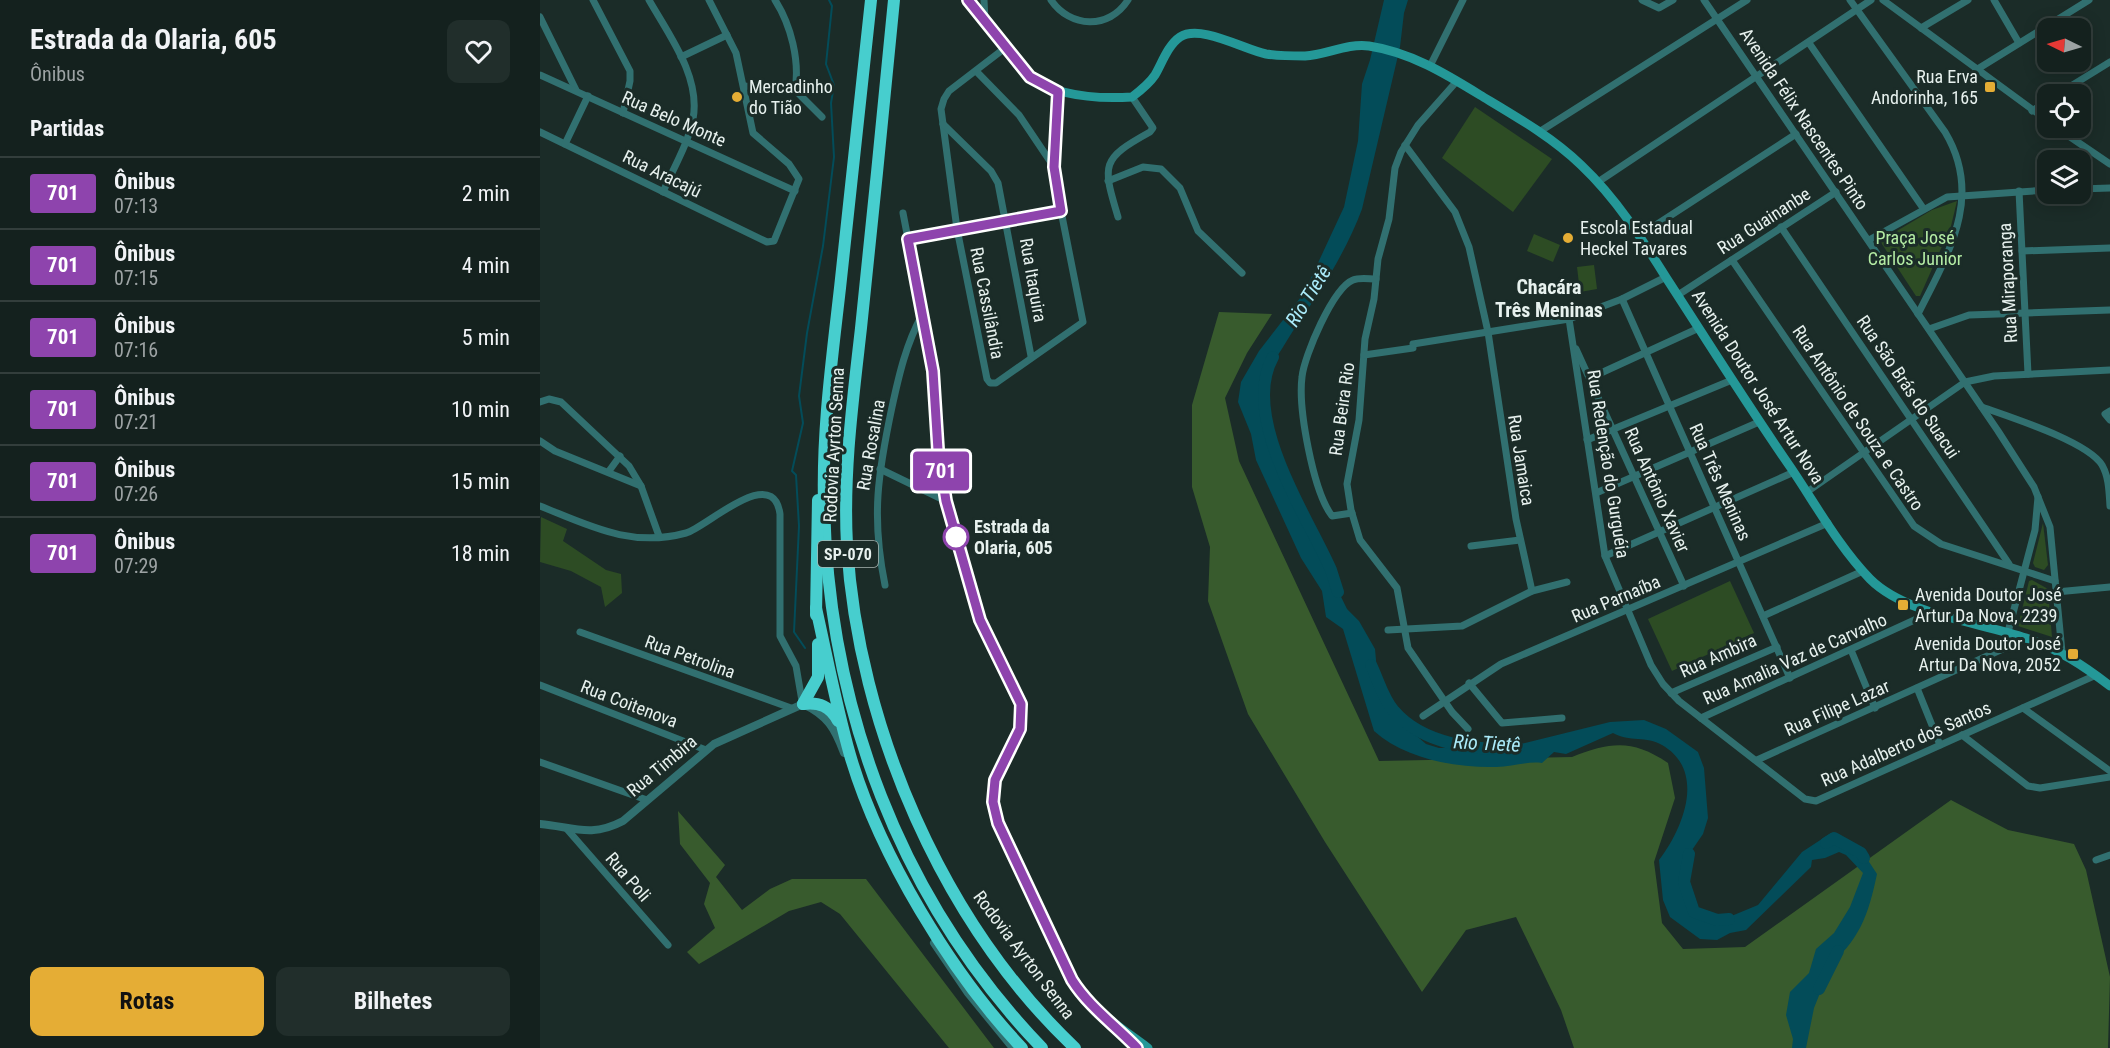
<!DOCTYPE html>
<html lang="pt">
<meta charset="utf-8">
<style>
body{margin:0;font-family:"Roboto Condensed",sans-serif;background:#212e2b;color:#f1f3f6;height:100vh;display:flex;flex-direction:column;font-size:22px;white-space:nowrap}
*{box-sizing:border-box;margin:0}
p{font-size:20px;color:#9da3a4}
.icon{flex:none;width:33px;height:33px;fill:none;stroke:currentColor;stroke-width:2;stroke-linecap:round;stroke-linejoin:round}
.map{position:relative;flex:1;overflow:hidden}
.details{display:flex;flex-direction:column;background:#14211e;width:540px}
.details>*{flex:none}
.badge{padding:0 12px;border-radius:4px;font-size:21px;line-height:39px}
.needle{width:39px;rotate:275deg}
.fabs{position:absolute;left:1497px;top:18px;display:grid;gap:12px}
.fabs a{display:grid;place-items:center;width:54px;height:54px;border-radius:12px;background:#14211e;box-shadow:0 3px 15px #0003,0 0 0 2px #333e3c;font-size:30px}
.map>.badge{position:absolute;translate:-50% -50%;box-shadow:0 0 0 3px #fff}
h2{padding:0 30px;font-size:22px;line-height:54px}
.round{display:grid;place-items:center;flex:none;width:63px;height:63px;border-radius:12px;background:#212e2b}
.summary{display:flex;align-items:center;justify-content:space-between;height:102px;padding:0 30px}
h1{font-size:28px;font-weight:700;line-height:45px}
.cta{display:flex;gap:12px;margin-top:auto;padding:12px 30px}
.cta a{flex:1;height:69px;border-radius:12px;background:#e5ad35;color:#111;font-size:24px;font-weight:700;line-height:69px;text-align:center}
.cta a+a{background:#212e2b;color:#f1f3f6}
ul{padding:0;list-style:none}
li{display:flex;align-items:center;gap:18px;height:72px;padding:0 30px;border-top:2px solid #333e3c}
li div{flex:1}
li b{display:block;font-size:22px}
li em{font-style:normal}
li .badge{min-width:66px;font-weight:700;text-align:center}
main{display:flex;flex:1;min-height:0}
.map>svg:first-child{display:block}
.green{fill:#2d4c24}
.forest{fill:#385b2d}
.water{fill:#034c59}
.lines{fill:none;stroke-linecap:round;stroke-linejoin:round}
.stream{stroke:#034c59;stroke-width:2}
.river{stroke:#034c59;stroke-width:12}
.minor{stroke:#317070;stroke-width:7}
.tertiary{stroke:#317070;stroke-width:8}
.secondary{stroke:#249898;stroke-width:9}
.motorway{stroke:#47cece;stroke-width:12}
.line-casing{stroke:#fff;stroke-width:14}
.line{stroke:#8e44ad;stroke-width:9}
.poi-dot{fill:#e5ad35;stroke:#1b2c28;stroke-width:2}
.stop-dot{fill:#fff;stroke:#8e44ad;stroke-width:3}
.labels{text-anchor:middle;stroke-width:6;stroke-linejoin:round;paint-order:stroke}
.shield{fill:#1b2c28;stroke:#aab6b3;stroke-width:1.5}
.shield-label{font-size:16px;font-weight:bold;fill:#e7f1ee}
.poi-label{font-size:18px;fill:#e7f1ee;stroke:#1b2c28;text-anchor:start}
.street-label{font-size:18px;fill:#e7f1ee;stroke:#1b2c28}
.park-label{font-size:18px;fill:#b5eda5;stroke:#1b2c28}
.stop-label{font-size:18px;font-weight:bold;fill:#e7f1ee;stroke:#1b2c28;text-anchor:start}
.neighbourhood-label{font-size:20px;font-weight:bold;fill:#e7f1ee;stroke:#1b2c28}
.water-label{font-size:20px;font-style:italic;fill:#abebfa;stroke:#1b2c28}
</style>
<main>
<section class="details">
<div class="summary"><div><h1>Estrada da Olaria, 605</h1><p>Ônibus</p></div><a class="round"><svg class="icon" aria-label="heart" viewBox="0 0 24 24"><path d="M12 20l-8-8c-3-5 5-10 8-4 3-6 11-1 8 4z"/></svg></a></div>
<h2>Partidas</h2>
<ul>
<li><span class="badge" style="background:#8e44ad;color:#fff">701</span><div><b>Ônibus</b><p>07:13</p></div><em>2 min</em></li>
<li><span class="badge" style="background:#8e44ad;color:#fff">701</span><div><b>Ônibus</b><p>07:15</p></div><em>4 min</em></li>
<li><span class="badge" style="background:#8e44ad;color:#fff">701</span><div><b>Ônibus</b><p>07:16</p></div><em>5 min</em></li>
<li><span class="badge" style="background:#8e44ad;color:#fff">701</span><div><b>Ônibus</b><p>07:21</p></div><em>10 min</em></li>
<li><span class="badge" style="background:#8e44ad;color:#fff">701</span><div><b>Ônibus</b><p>07:26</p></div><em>15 min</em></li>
<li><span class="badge" style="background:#8e44ad;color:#fff">701</span><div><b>Ônibus</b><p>07:29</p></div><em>18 min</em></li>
</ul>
<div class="cta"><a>Rotas</a><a>Bilhetes</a></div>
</section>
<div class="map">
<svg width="1570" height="1048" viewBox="0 0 1570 1048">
<rect width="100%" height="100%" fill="#1b2c28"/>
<!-- green -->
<g class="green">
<polygon points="935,107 1012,159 973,212 902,158"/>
<polygon points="1417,201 1411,226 1380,296 1376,296 1340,241 1392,210"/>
<polygon points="994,234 1020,245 1013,262 987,251"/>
<polygon points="1054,265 1057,289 1040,292 1037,267"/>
<polygon points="1,517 27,529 23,541 66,570 81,574 82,593 65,607 61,587 31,571 0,562"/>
<polygon points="1503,523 1508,565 1504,570 1495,567 1493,563"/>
<polygon points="1492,580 1508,589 1512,637 1478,626 1489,581"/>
<polygon points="1190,581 1214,633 1132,671 1108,619"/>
</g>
<!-- forest -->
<g class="forest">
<path d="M 679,312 L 732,314 L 707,353 L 685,398 L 699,461 L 839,761 L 1032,757 C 1071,742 1092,739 1128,763 L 1135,798 L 1114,862 L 1122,923 L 1143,949 L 1205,947 L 1411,800 L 1468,830 L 1534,844 L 1546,870 L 1570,977 L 1568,1048 L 1034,1048 L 1021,1010 L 976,917 L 926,930 L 882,992 L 785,842 L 708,714 L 668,601 L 670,547 L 652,487 L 652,405 Z"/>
<polygon points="138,811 185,865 176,877 202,910 230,889 252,879 326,879 454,1048 409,1048 300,914 281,902 249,911 159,964 147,952 175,928 164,904 170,883 140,844"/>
</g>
<!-- water -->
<path class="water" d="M 844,0 L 868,0 L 864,13 L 860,47 L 822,209 C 807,249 783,288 759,322 C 748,337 736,363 721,374 C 717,390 720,398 725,411 C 728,417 725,429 726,436 L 734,443 L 744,460 L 741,474 L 807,609 L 819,621 L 835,649 L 838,682 L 854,716 L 886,744 L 899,748 L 965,748 L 1070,722 L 1104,720 L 1126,729 L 1158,752 L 1164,768 L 1168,818 L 1163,834 L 1152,850 L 1144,880 L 1145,899 L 1151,910 L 1160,917 L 1189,917 L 1218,905 L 1262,852 L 1291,833 L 1311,848 L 1320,848 L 1337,874 C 1328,917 1319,941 1285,969 L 1286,978 L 1274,1008 L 1266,1048 L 1252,1048 L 1253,1039 L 1246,1015 L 1250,992 L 1269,973 L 1276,949 L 1294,933 L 1310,907 L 1323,873 L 1306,855 L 1299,852 L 1285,858 L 1272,860 L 1271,867 L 1206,930 L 1190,933 L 1177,940 L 1160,939 L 1130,917 L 1123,900 L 1119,860 C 1143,829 1167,771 1122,745 C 1107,736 1089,742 1073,733 L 1026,754 L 1014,752 L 1002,763 C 986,761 972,767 956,767 C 916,768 865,759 834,731 L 803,629 L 786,617 L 782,591 L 761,558 L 716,460 L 711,434 L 698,402 L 701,382 L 719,351 L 764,293 L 804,207 L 818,141 L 822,84 L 830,60 Z"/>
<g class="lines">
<!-- stream -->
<polyline class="stream" points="265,648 254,632 259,526 256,475 252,471 263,423 259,396 267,333 283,246 294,157 291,103 294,85 286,64 292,6 289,0"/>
<!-- river -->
<g class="river">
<path d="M 733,357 C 700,416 766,514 791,570 L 798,592"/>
<path d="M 831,665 C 838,679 843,699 854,711 C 882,744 938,752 979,748"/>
<polyline points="1286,843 1294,838 1321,853 1324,858"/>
<polyline points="1149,854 1144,882 1154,912 1177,920 1189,919"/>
<polyline points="1279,989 1298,951"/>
</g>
<!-- minor -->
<g class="minor">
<polyline points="53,0 90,71 90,81 83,113"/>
<path d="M 109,0 C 129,35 161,77 153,119 C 148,144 133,169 123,192"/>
<path d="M 235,0 C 251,25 260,61 255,90"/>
<polyline points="444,0 445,20"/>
<path d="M 511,0 C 530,28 569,30 588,0"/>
<polyline points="1102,0 1119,8 1133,0"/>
<polyline points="1164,0 1458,431 1494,487 1510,527 1522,652"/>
<path d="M 1310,0 L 1405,132 C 1444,197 1408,254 1378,314"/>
<polyline points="1343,0 1508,121"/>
<polyline points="1454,0 1479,43"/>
<polyline points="0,17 36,90"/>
<polyline points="1381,28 1428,0"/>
<polyline points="1269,43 1383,208"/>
<polyline points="465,48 409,91 404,99 401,109 417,229 447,379 450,383 456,383 543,322 521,211"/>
<polyline points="141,57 187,35"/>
<polyline points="890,66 923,0"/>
<polyline points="1436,70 1549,0"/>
<polyline points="436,71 479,115 514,167"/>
<polyline points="0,75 255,191"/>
<polyline points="917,81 878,125 861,152 855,168 849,219 838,259 834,299 825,339 819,420 807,484 811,510 820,540 857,588 868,648 912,712 928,729"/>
<polyline points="204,86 255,90 282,117"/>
<polyline points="1518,94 1570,62"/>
<polyline points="1492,111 1508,101"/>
<polyline points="403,124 451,171 458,183 491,356"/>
<polyline points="1517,128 1570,164"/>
<polyline points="0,132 227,242 234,241 259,179 249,164 213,133 196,53 169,0"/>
<polyline points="999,132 1207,0"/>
<polyline points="25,144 48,96"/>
<polyline points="865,145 915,212 929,247 948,332 976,519 992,591"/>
<polyline points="568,181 603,167 621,169 640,188 658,231 702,273"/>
<polyline points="1058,182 1331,0"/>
<polyline points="1540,189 1570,188"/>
<polyline points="1479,191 1488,374"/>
<polyline points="363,213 368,239"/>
<path d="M 578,217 C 562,164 561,159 610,132 L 613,128 L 592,97"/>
<polyline points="1241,227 1469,564"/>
<polyline points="1099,236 1256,134"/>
<polyline points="1329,240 1407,197 1508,190"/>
<polyline points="1482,251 1570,248"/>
<polyline points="1192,260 1374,526 1401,544 1515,581"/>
<polyline points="1138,295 1296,192"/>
<polyline points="1082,299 1250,678"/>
<polyline points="1029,319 1065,556 1111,665 1123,684 1139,701 1265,799 1276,801 1556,675"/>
<polyline points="1389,329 1429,315 1570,310"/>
<polyline points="873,344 1029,319 1082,299 1126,277"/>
<polyline points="1036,349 1144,586"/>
<polyline points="824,355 873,348"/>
<polyline points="1050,378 1159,328"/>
<polyline points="0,402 9,399 21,402 89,466 101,486"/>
<path d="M 1442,407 C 1469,417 1547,441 1562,465 C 1569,477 1569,492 1570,506"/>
<polyline points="1570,411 1565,414 1570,420"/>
<polyline points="1047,440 1192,380"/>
<polyline points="0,441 15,451 101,486 119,536"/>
<polyline points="340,469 406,501"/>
<polyline points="69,471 80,456"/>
<polyline points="1267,492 1425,382 1454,376 1570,370"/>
<polyline points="1056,493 1219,422"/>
<path d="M 0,506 C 50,526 91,548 146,533 C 167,527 233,463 240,514 L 240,636 L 256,666 L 262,701"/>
<path d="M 812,513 L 792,516 C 773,491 758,408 762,377 C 764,356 793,288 813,280 C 820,277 829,279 836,279"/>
<polyline points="931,546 980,540"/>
<polyline points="1065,556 1254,472"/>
<path d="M 345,585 C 331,517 338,473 352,407 C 359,375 366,344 382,315"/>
<polyline points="1516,592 1570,587"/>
<polyline points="1223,616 1323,571"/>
<polyline points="848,630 922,626 992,591 1027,582"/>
<polyline points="40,632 251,708"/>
<polyline points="1468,632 1495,530 1498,497"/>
<polyline points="1311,650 1335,708"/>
<polyline points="929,683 962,723 1022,718"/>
<polyline points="0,685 166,750"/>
<polyline points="1377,688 1400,745"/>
<polyline points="1131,693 1237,647"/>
<polyline points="1483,708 1570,771"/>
<polyline points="883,716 961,664 1288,523"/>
<polyline points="1161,718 1394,611"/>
<polyline points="1422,735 1488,786 1500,788 1570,777"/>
<polyline points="1217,760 1487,638"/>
<polyline points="0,762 107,800"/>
<polyline points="26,828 128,945"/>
<polyline points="1556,860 1570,855"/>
</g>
<!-- tertiary -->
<g class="tertiary">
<path d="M 0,824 C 33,827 51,838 83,821 L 174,744 L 263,704 C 287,715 295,728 304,753"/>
<polyline points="394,943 428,993 473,1048"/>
</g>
<!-- secondary -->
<g class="secondary">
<path d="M 428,0 L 491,77 C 518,97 558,99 592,97 C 600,91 609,84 615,75 C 622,63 628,45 640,37 C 660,24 703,49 726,54 C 739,56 753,56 765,56 C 786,55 807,43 829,46 C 870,52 906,74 940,95 C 975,116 1012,137 1041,165 C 1076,198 1102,239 1127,279 C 1168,342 1208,406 1251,468 C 1276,505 1299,547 1330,579 C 1366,615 1439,622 1486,638 C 1518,649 1543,665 1570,686"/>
<path d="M 518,92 L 514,167 L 521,211 L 368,239 L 393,371 L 398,450 L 406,501 L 440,620 L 481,704 L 480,729 L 455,780 L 454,802 L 458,823 L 532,980 C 552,1010 580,1027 608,1048"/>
</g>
<!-- motorway -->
<g class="motorway">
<path d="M 331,0 C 320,96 310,192 300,288 C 292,359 282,431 284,504 C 288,707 360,900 502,1048"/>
<path d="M 354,0 C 344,109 332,219 321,328 C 313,399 303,473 307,545 C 318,727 403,923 535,1048"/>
<path d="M 276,608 C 287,657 296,706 310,755 C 339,854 411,973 482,1048"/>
<polyline points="276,615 278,500"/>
<polyline points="263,704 278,677 278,644"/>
<path d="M 263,704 C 279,702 290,706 298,721"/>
</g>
</g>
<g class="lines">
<!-- line casing -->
<g class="line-casing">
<path id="line" d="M 428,0 L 490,77 L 518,92 L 514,167 L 521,211 L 368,239 L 393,371 L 398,450 L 406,501 L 440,620 L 481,704 L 480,729 L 455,780 L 453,802 L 458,823 L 532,980 C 549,1007 575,1025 597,1048"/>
</g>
<!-- line -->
<use href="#line" class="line"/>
</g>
<!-- markers -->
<g class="poi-dot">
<rect x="1444" y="81" width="12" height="12" rx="3"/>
<circle cx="197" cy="97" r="6"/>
<circle cx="1028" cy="238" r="6"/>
<rect x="1357" y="599" width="12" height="12" rx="3"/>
<rect x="1527" y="648" width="12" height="12" rx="3"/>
</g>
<circle class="stop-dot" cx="416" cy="537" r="12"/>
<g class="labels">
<!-- shield labels -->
<rect class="shield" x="278" y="541" width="60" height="26" rx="4.5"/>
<g class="shield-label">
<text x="308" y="560">SP-070</text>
</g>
<!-- poi labels -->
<g class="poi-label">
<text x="1438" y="83" text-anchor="end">Rua Erva<tspan x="1438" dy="21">Andorinha, 165</tspan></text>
<text x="209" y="93">Mercadinho<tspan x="209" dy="21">do Tião</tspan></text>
<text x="1040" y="234">Escola Estadual<tspan x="1040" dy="21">Heckel Tavares</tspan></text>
<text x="1375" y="601">Avenida Doutor José<tspan x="1375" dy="21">Artur Da Nova, 2239</tspan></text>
<text x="1521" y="650" text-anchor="end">Avenida Doutor José<tspan x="1521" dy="21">Artur Da Nova, 2052</tspan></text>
</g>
<!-- street labels -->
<g class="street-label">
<text transform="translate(134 119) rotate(24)" y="6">Rua Belo Monte</text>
<text transform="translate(1264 119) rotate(56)" y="6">Avenida Félix Nascentes Pinto</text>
<text transform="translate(122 174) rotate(26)" y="6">Rua Aracajú</text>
<text transform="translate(1224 221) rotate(-33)" y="6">Rua Guainanbe</text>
<text transform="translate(493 280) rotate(80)" y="6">Rua Itaquira</text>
<text transform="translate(1468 283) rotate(-93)" y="6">Rua Miraporanga</text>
<text transform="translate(447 303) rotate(79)" y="6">Rua Cassilândia</text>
<text transform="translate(1218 387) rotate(57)" y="6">Avenida Doutor José Artur Nova</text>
<text transform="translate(1368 387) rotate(56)" y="6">Rua São Brás do Suacui</text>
<text transform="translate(802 409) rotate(-82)" y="6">Rua Beira Rio</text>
<text transform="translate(1318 418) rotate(56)" y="6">Rua Antônio de Souza e Castro</text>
<text transform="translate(294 445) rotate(-87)" y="6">Rodovia Ayrton Senna</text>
<text transform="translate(331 445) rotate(-80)" y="6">Rua Rosalina</text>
<text transform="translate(981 460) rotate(81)" y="6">Rua Jamaica</text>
<text transform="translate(1068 464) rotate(81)" y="6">Rua Redenção do Gurguéia</text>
<text transform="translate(1180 482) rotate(66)" y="6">Rua Três Meninas</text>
<text transform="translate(1117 490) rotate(66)" y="6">Rua Antônio Xavier</text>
<text transform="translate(1076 599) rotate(-23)" y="6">Rua Parnaíba</text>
<text transform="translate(1178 656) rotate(-24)" y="6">Rua Ambira</text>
<text transform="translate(150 657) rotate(20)" y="6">Rua Petrolina</text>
<text transform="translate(1255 659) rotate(-24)" y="6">Rua Amalia Vaz de Carvalho</text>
<text transform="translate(89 704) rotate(21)" y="6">Rua Coitenova</text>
<text transform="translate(1297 708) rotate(-24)" y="6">Rua Filipe Lazar</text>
<text transform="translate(1366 744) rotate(-24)" y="6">Rua Adalberto dos Santos</text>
<text transform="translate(122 766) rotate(-40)" y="6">Rua Timbira</text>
<text transform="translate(88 877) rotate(49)" y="6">Rua Poli</text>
<text transform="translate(484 955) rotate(53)" y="6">Rodovia Ayrton Senna</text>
</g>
<!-- park labels -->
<g class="park-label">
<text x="1375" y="244">Praça José<tspan x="1375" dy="21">Carlos Junior</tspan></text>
</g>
<!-- stop labels -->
<g class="stop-label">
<text x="434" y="533">Estrada da<tspan x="434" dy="21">Olaria, 605</tspan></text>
</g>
<!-- neighbourhood labels -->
<g class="neighbourhood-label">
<text x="1009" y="294">Chacára<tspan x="1009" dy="23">Três Meninas</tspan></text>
</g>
<!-- water labels -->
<g class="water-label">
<text transform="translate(768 296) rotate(-58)" y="7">Rio Tietê</text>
<text transform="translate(947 743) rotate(3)" y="7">Rio Tietê</text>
</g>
</g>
</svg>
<div class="fabs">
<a><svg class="needle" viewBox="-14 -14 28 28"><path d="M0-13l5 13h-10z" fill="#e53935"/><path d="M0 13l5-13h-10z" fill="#9da3a4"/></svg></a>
<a><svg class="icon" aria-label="locate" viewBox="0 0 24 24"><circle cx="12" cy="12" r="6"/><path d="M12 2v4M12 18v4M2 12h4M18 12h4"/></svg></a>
<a><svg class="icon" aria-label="layers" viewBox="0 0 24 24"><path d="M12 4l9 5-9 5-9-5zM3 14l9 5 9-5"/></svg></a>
</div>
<b class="badge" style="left:401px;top:471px;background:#8e44ad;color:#fff">701</b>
</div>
</main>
